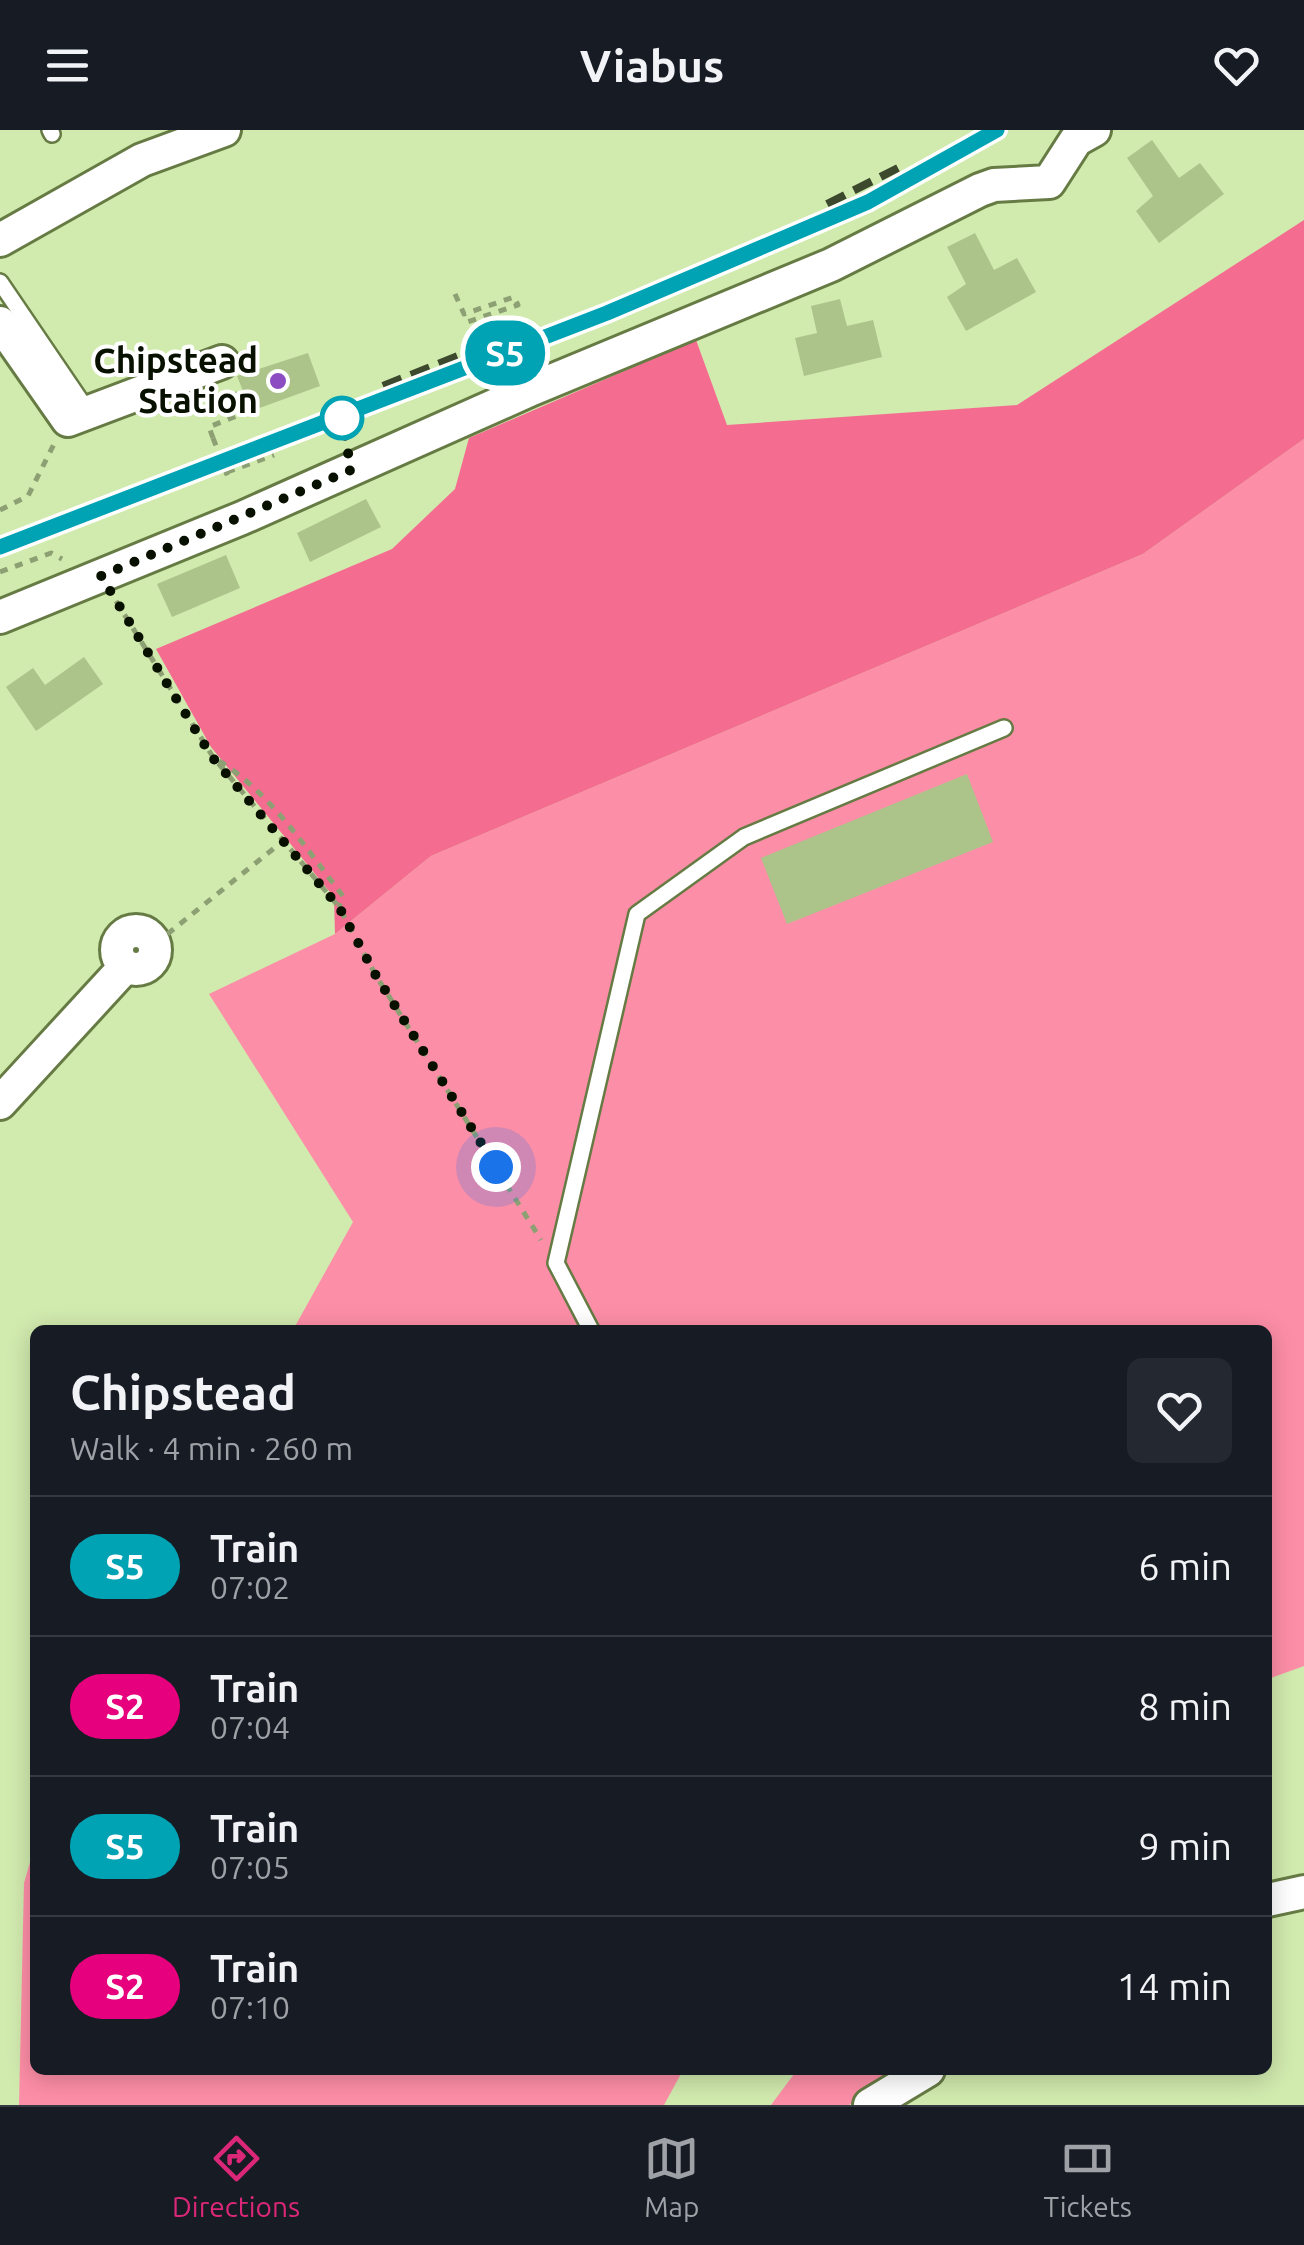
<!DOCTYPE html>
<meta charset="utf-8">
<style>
body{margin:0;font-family:Ubuntu,sans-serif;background:#242831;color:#f1f3f6;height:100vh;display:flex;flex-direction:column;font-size:38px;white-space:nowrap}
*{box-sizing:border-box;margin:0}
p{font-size:32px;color:#9ea1a6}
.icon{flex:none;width:55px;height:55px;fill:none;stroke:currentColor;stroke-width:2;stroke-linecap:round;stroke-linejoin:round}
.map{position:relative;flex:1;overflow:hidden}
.side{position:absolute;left:30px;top:1195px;width:1242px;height:750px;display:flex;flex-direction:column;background:#171b24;border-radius:15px;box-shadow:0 5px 25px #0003}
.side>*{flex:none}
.badge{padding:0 20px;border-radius:32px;font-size:35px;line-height:65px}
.you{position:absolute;width:50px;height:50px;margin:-25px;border:8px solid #fff;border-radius:50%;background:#1a73e8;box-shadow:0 0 0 15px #1a73e833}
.map>.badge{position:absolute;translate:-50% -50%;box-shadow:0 0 0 5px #fff}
.round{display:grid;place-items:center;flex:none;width:105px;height:105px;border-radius:15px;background:#242831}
.headline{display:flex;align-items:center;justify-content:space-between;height:170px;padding:0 40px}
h1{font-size:48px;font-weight:700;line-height:75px}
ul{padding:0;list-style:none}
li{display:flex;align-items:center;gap:30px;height:140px;padding:0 40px;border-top:2px solid #363941}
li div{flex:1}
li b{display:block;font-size:38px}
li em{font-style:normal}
li .badge{min-width:110px;font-weight:700;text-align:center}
header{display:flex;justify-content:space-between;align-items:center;height:130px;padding:0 40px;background:#171b24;font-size:45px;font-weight:700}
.tabs{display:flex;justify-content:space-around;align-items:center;height:140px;border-top:2px solid #363941;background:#171b24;font-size:28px;color:#9ea1a6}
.tabs a{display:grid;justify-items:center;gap:5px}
.tabs .selected{color:#db2777}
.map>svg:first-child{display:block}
.green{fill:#fd8ea7}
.forest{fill:#f46d90}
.building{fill:#acc48a}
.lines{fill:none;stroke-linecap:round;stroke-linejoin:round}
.lane-casing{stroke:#667b44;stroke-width:20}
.street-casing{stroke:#667b44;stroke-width:38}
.path{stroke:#8ca073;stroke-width:5;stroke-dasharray:8 8;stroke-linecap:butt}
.lane{stroke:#fff;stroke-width:15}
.street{stroke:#fff;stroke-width:32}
.rail{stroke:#3c492d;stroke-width:8;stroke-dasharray:20 10;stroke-linecap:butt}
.path-bridge{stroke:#8ca073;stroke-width:5;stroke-dasharray:8 8;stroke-linecap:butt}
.line-casing{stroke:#fff;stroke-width:22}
.line{stroke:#00a3b4;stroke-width:15}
.walk{stroke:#081000;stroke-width:10;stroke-dasharray:0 18}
.poi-dot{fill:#8c4dc2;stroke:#fff;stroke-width:4}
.stop-dot{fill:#fff;stroke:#00a3b4;stroke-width:5}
.labels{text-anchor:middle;stroke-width:8;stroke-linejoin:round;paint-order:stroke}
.poi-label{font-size:35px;font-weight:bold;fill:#081000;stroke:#fff;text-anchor:end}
</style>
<header><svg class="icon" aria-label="menu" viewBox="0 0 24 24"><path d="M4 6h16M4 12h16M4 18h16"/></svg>Viabus<svg class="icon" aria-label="heart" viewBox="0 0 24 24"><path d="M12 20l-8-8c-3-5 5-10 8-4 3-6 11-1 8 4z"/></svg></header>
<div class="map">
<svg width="1304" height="1975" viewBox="0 0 1304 1975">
<rect width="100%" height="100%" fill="#d1eaae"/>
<!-- green -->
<g class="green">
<polygon points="1304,309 1304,1536 1268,1549 1268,1200 293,1200 353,1092 209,864 335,804 431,726 1143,424"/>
<polygon points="35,1715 35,1940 683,1940 664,1975 19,1975 24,1753"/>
<polygon points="797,1940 902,1940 849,1975 771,1975"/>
</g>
<!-- forest -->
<polygon class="forest" points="1304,90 1304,309 1143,424 431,726 335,804 334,767 211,617 156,519 392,419 455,359 469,308 696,210 727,295 1017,275"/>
<!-- building -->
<g class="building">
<polygon points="1152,10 1179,48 1200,33 1224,64 1159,113 1136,81 1153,66 1127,28"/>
<polygon points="975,103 994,140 1017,128 1036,162 966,201 947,167 966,154 947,117"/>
<polygon points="840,169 847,196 873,190 882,227 804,246 795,208 817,203 811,176"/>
<polygon points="308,223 320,256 251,281 237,246"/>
<polygon points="366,369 381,397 310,432 297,403"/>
<polygon points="226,425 240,458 172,487 157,454"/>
<polygon points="84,527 103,554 36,601 6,557 33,538 45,555"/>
<polygon points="967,644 993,712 787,794 761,728"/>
</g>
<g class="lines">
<!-- lane casing -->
<g class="lane-casing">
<g id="lane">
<polyline points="50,0 52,4"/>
<polyline points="0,152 89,283"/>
<polyline points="591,1200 556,1133 637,784 744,707 1004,598"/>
</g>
</g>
<!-- street casing -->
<g class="street-casing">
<g id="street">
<polyline points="0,110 142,30 224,0"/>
<polyline points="0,193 68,290 222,232"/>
<polyline points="0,487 242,388 532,259 831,135 980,60 994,55 1049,52 1076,10 1094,0"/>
<circle cx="136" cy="820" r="19"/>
<polyline points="0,973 125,837"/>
<polyline points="1268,1770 1304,1762"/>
<polyline points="870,1975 928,1940"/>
</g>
</g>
<!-- path -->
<g class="path">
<polyline points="455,164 464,184 514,167 518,175 467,192 469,197"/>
<polyline points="213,308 209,297 244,283 233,258"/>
<polyline points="227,342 274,325"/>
<polyline points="0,380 28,366 54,314"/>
<polyline points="0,442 51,423 62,429"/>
<polyline points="116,471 213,627 339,777 375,844 541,1110"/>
<path d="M 219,631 C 270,662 307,720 343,766 L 339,777"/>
<polyline points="155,814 283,711"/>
</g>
<!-- lane -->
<use href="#lane" class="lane"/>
<!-- street -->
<use href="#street" class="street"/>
<!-- rail -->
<g class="rail">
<polyline points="827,74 898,38"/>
<polyline points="383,256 513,204"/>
<polyline points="0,417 607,183 868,72 997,0"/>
</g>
<!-- path-bridge -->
<polyline class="path-bridge" points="213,308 229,350"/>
</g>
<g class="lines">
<!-- line casing -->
<g class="line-casing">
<polyline id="line" points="0,417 607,183 868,72 997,0"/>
</g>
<!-- line -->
<use href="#line" class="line"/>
<!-- walk -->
<polyline class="walk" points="342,288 351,340 101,446 212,627 339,777 375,844 496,1037"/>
</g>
<!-- markers -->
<circle class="poi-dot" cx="278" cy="251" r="10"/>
<circle class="stop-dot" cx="342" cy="288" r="20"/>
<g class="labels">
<!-- poi labels -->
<g class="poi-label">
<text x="258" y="243">Chipstead<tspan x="258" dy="40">Station</tspan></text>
</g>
</g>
</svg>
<div class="you" style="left:496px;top:1037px"></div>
<b class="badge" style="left:505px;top:223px;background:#00a3b4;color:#fff">S5</b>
<section class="side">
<div class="headline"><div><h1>Chipstead</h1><p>Walk · 4 min · 260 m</p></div><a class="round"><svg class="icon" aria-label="heart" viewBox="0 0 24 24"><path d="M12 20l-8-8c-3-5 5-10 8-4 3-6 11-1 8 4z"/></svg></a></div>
<ul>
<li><span class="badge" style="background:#00a3b4;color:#fff">S5</span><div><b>Train</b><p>07:02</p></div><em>6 min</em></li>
<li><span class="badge" style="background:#e6007e;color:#fff">S2</span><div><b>Train</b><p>07:04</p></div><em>8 min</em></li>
<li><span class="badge" style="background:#00a3b4;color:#fff">S5</span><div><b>Train</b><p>07:05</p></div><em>9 min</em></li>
<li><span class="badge" style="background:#e6007e;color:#fff">S2</span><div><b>Train</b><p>07:10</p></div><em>14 min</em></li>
</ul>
</section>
</div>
<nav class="tabs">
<a class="selected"><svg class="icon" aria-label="directions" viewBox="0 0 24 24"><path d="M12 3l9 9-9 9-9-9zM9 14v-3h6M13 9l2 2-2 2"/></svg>Directions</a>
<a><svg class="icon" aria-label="map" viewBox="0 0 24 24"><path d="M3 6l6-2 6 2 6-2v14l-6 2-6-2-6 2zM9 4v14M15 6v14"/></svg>Map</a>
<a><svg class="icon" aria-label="tickets" viewBox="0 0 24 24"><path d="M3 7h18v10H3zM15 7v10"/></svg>Tickets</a>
</nav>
